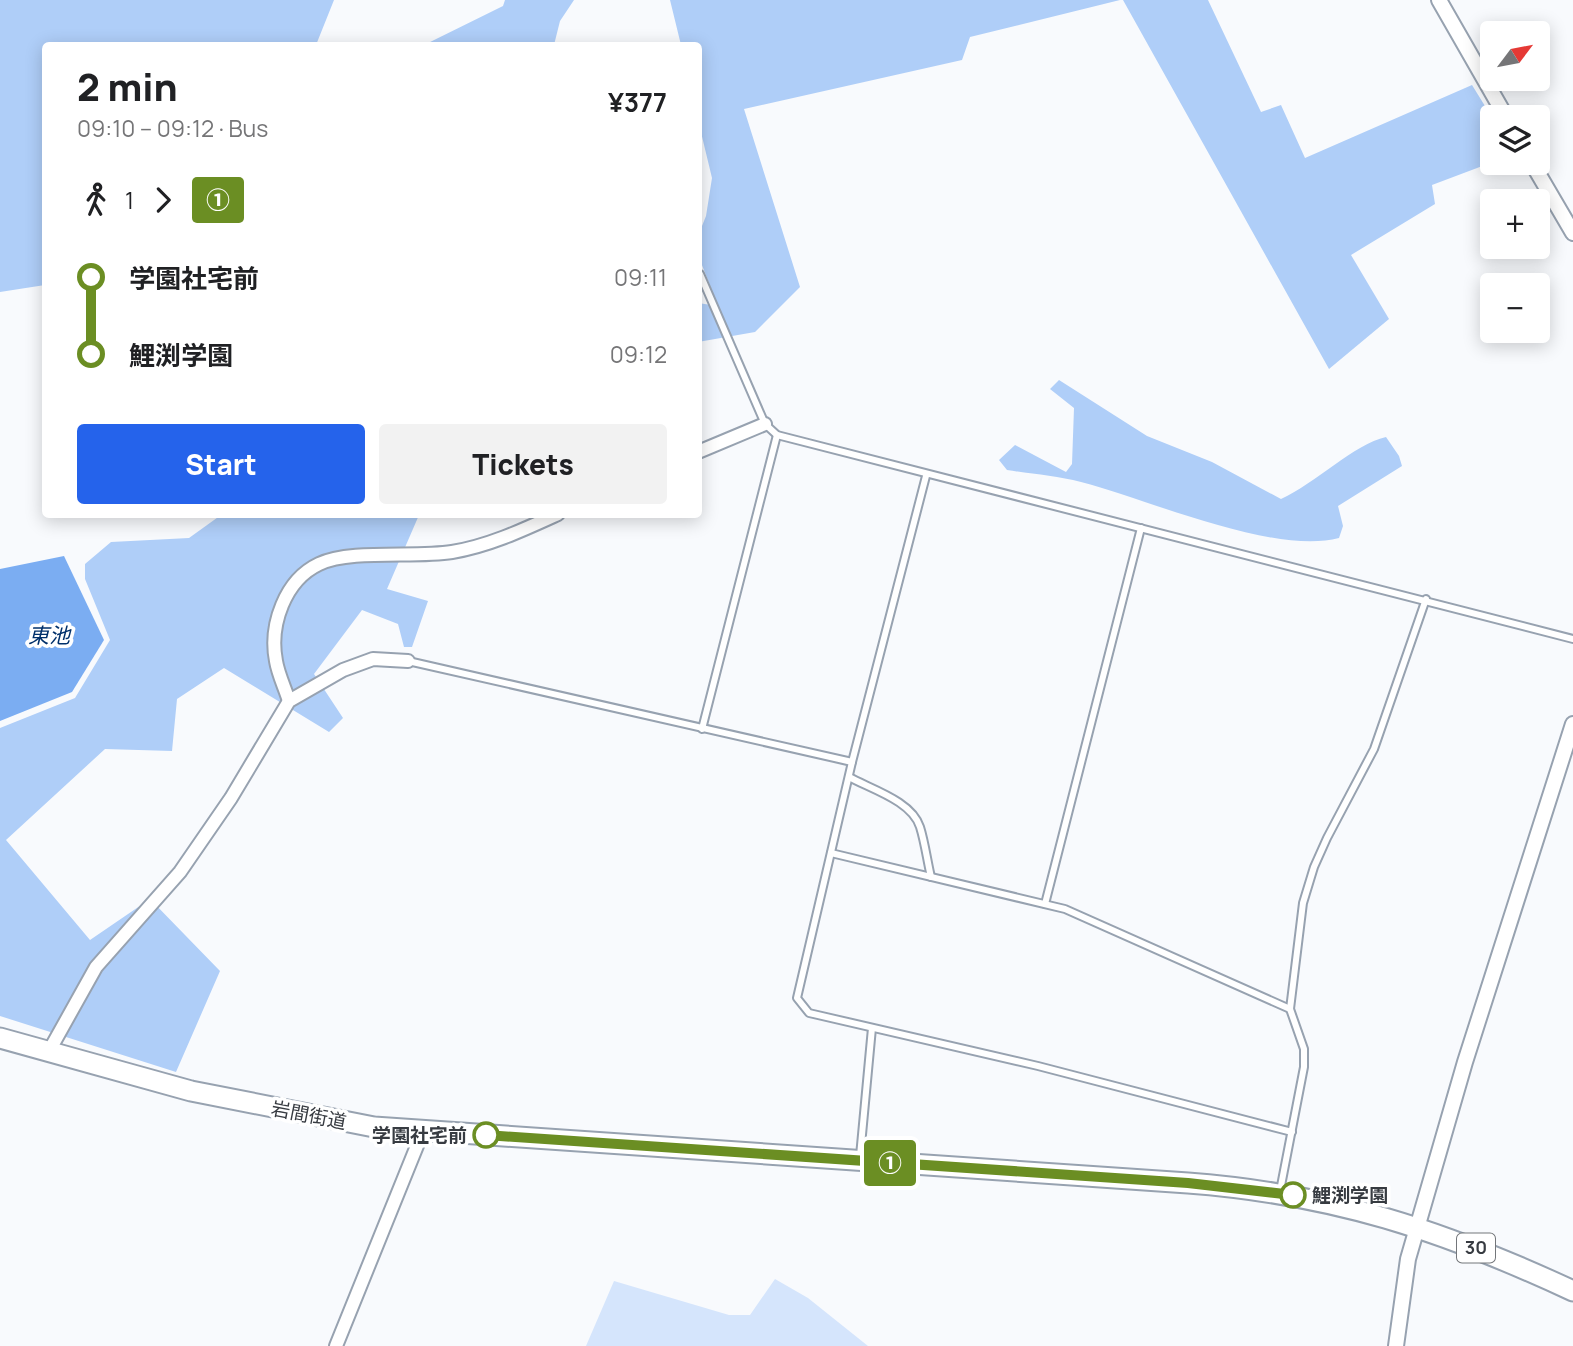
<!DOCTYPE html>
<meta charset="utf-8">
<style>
body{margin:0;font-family:Manrope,"Noto Sans JP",sans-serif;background:#f2f2f2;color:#202124;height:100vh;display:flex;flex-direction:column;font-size:26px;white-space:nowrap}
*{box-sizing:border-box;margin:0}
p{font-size:23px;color:#757577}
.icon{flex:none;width:38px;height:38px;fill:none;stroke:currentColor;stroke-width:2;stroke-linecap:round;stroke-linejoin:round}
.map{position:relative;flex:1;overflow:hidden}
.drawer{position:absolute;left:42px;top:42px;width:660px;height:476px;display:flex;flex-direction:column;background:#fff;border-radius:7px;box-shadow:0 4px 18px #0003}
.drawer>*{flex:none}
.badge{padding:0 14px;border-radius:5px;font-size:24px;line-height:46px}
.needle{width:46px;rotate:58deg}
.buttons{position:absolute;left:1480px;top:21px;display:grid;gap:14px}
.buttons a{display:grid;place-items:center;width:70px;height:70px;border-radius:7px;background:#fff;box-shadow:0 4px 18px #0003;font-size:35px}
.map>.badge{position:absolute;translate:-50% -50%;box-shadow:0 0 0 4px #fff}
.legs{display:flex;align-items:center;gap:10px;height:77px;padding:0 35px;font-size:23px}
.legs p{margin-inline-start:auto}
.head{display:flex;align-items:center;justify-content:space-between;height:119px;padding:0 35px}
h1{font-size:38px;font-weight:800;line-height:52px}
.button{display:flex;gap:14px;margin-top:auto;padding:14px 35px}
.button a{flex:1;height:80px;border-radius:7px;background:#2563eb;color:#fff;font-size:28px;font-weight:800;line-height:80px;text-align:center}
.button a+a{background:#f2f2f2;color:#202124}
ul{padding:0 35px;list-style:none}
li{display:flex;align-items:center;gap:24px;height:77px;font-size:26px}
li i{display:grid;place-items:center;width:10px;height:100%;margin:0 9px;background:currentColor}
li i::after{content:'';width:18px;height:18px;margin:-9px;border:5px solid;border-radius:50%;background:#fff}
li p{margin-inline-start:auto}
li:first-child i{background:linear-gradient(#0000 50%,currentColor 0)}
li:last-child i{background:linear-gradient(currentColor 50%,#0000 0)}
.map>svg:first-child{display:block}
.green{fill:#d5e5fc}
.forest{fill:#afcef8}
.water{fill:#7badf2}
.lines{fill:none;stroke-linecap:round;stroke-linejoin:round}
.service-casing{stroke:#97a2b0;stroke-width:10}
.minor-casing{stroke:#97a2b0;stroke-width:16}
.tertiary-casing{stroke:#97a2b0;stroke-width:18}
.primary-casing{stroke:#97a2b0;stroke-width:23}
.service{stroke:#fff;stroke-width:6}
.minor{stroke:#fff;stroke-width:12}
.tertiary{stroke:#fff;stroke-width:14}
.primary{stroke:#fff;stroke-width:19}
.line-1-casing{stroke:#fff;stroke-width:16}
.line-1{stroke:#6b8e23;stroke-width:10}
.stop-1-dot{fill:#fff;stroke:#6b8e23;stroke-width:3.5}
.labels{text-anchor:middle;stroke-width:7;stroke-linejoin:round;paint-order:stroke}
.shield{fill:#fff;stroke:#73767a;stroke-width:2}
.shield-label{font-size:18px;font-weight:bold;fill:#373b41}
.street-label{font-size:19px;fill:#373b41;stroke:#fff}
.stop-label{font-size:19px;font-weight:bold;fill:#373b41;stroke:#fff;text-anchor:end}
.water-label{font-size:21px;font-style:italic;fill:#00306b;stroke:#fff}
</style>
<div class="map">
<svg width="1573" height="1346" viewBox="0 0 1573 1346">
<rect width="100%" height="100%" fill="#f8fafd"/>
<!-- green -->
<polygon class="green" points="775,1279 808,1298 868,1346 586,1346 614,1281 729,1315 750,1315"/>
<!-- forest -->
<g class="forest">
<polygon points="0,0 334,0 316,45 46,46 45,285 0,292"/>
<polygon points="505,0 574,0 560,21 554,45 424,45 503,6"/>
<polygon points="670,0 1120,0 970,37 962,60 744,109 800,287 755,332 698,342 698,303 718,306 698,255 698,236 706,216 712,178 698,120 698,46 681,45"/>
<polygon points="1123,0 1208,0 1261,112 1281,105 1305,158 1472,85 1493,119 1493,162 1432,185 1435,204 1351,255 1389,319 1329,369"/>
<path d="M 1059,380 L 1147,436 L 1212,462 L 1281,499 C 1316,483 1354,444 1386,437 L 1399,456 L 1402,466 L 1338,506 L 1343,526 L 1339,538 C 1273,555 1150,500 1081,482 C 1057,476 1032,474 1007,470 L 999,460 L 1015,445 L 1066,472 L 1072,464 L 1074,408 L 1050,389 Z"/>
<polygon points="221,515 419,515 387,589 428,601 412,647 404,647 398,624 362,610 314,674 343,718 329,732 224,668 177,699 172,751 105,749 6,840 90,940 150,899 220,971 176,1072 0,1016 0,728 75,698 110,640 85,579 85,564 111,542 189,538"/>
</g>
<!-- water -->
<polygon class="water" points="64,556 104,640 72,692 0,721 0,569"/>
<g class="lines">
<!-- service casing -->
<g class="service-casing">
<g id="service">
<polyline points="700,274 765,424 777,435 1573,639"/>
<polyline points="926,476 852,762 797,998 809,1013 1038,1066 1292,1132"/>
<polyline points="408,661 852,762"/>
<polyline points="702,729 777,435"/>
<path d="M 849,777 C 871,789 912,801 920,827 C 925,843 927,860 931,877"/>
<polyline points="831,853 1065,909 1290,1009"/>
<polyline points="1045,904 1141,528"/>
<polyline points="860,1156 872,1028"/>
<polyline points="1280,1191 1304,1067 1304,1049 1290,1009 1303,903 1314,867 1327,838 1374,749 1426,599"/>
</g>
</g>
<!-- minor casing -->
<g class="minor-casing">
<g id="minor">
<polyline points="698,452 765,424"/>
<path d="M 289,701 C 285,688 278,674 276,661 C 269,625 285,580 319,564 C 351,549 415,558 452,552 C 489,546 525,529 558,514"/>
<polyline points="48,1053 96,967 180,872 231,798 289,701 343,670 373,659 408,661"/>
<polyline points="336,1346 423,1131"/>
</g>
</g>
<!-- tertiary casing -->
<g class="tertiary-casing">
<g id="tertiary">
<polyline points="1439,0 1506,117"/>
<polyline points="1532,163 1573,233"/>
<polyline points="1396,1346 1408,1259 1465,1062 1573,724"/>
</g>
</g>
<!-- primary casing -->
<g class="primary-casing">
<path id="primary" d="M 0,1038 L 191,1091 L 374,1127 L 1188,1183 C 1333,1194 1442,1230 1573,1291"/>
</g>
<!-- service -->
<use href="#service" class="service"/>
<!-- minor -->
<use href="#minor" class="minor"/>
<!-- tertiary -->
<use href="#tertiary" class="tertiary"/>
<!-- primary -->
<use href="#primary" class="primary"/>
</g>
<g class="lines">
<!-- line-1 casing -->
<g class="line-1-casing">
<polyline id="line-1" points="486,1135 1188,1183 1293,1195"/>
</g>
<!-- line-1 -->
<use href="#line-1" class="line-1"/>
</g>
<!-- markers -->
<g class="stop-1-dot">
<circle cx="486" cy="1135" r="12"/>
<circle cx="1293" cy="1195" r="12"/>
</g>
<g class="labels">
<!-- shield labels -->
<rect class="shield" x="1457" y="1233.5" width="38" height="29" rx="5"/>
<g class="shield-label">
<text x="1476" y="1254">30</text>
</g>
<!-- street labels -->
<g class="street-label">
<text transform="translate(309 1115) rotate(11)" y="7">岩間街道</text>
</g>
<!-- stop labels -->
<g class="stop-label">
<text x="467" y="1142">学園社宅前</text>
<text x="1312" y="1202" text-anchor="start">鯉渕学園</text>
</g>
<!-- water labels -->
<g class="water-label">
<text x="49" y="643">東池</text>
</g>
</g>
</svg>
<div class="buttons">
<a><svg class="needle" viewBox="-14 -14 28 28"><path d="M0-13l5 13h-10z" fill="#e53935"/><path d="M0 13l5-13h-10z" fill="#757577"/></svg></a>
<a><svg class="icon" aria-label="layers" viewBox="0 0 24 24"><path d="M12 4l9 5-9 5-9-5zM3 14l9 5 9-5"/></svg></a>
<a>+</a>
<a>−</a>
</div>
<b class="badge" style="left:890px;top:1163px;background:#6b8e23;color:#fff">①</b>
<section class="drawer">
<div class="head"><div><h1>2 min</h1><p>09:10 – 09:12 · Bus</p></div><b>¥377</b></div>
<div class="legs"><svg class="icon" aria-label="walk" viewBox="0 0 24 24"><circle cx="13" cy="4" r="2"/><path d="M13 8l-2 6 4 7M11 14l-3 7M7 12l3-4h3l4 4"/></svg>1<svg class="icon" aria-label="forward" viewBox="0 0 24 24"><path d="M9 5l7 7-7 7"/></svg><b class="badge" style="background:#6b8e23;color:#fff">①</b></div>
<ul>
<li><i style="color:#6b8e23"></i><b>学園社宅前</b><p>09:11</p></li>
<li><i style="color:#6b8e23"></i><b>鯉渕学園</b><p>09:12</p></li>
</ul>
<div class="button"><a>Start</a><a>Tickets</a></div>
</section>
</div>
